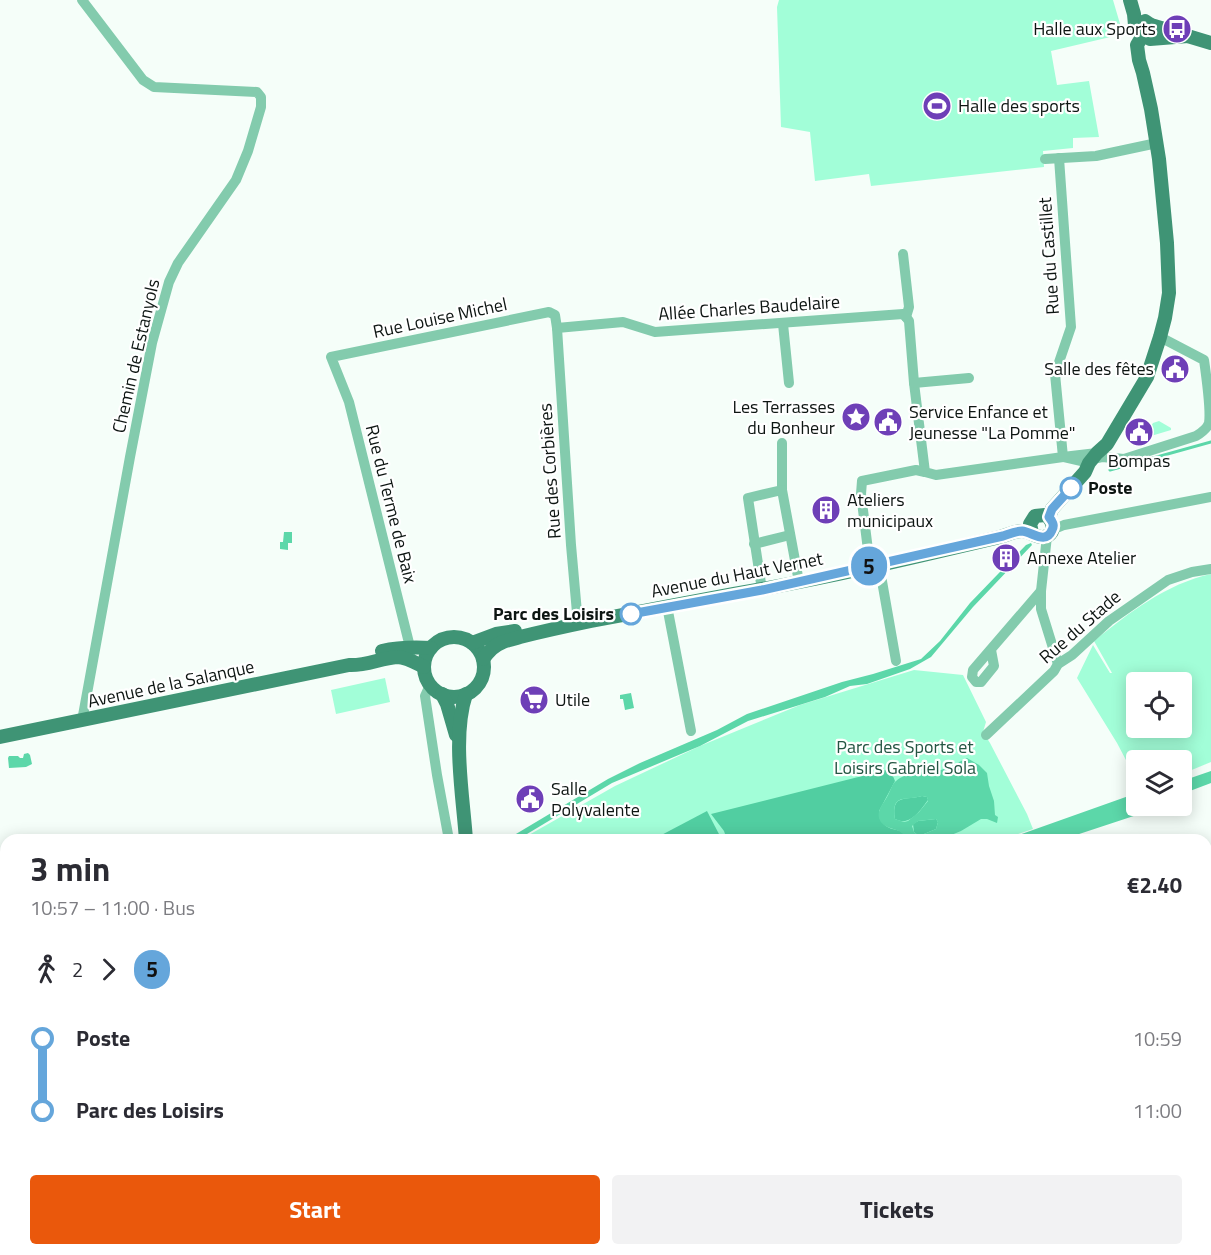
<!DOCTYPE html>
<meta charset="utf-8">
<style>
body{margin:0;font-family:"Titillium Web",sans-serif;background:#f2f2f3;color:#2b2b33;height:100vh;display:flex;flex-direction:column;font-size:22px;white-space:nowrap}
*{box-sizing:border-box;margin:0}
p{font-size:20px;color:#7c7c81}
.icon{flex:none;width:33px;height:33px;fill:none;stroke:currentColor;stroke-width:2;stroke-linecap:round;stroke-linejoin:round}
.map{position:relative;flex:1;overflow:hidden}
.details{position:absolute;left:0px;top:834px;width:1212px;height:422px;display:flex;flex-direction:column;background:#fff;border-radius:18px 18px 0 0;box-shadow:0 3px 15px #0003}
.details>*{flex:none}
.badge{padding:0 12px;border-radius:20px;font-size:21px;line-height:39px}
.tools{position:absolute;left:1126px;top:672px;display:grid;gap:12px}
.tools a{display:grid;place-items:center;width:66px;height:66px;border-radius:6px;background:#fff;box-shadow:0 3px 15px #0003;font-size:30px}
.map>.badge{position:absolute;translate:-50% -50%;box-shadow:0 0 0 3px #fff}
.legs{display:flex;align-items:center;gap:9px;height:66px;padding:0 30px;font-size:20px}
.legs p{margin-inline-start:auto}
.overview{display:flex;align-items:center;justify-content:space-between;height:102px;padding:0 30px}
h1{font-size:33px;font-weight:700;line-height:45px}
.action{display:flex;gap:12px;margin-top:auto;padding:12px 30px}
.action a{flex:1;height:69px;border-radius:6px;background:#ea580c;color:#fff;font-size:24px;font-weight:700;line-height:69px;text-align:center}
.action a+a{background:#f2f2f3;color:#2b2b33}
ul{padding:0 30px;list-style:none}
li{display:flex;align-items:center;gap:21px;height:72px;font-size:22px}
li i{display:grid;place-items:center;width:9px;height:100%;margin:0 8px;background:currentColor}
li i::after{content:'';width:15px;height:15px;margin:-8px;border:4px solid;border-radius:50%;background:#fff}
li p{margin-inline-start:auto}
li:first-child i{background:linear-gradient(#0000 50%,currentColor 0)}
li:last-child i{background:linear-gradient(currentColor 50%,#0000 0)}
.map>svg:first-child{display:block}
.green{fill:#a2fed8;fill-rule:evenodd}
.forest{fill:#51cea1}
.water{fill:#5cd7a9;fill-rule:evenodd}
.lines{fill:none;stroke-linecap:round;stroke-linejoin:round}
.stream{stroke:#5cd7a9;stroke-width:3}
.minor{stroke:#83cbad;stroke-width:10}
.major{stroke:#3f9475;stroke-width:14}
.line-1-casing{stroke:#fff;stroke-width:14}
.line-1{stroke:#65a6db;stroke-width:9}
.stop-1-dot{fill:#fff;stroke:#65a6db;stroke-width:3}
.labels{text-anchor:middle;stroke-width:4.5;stroke-linejoin:round;paint-order:stroke}
.poi-label{font-size:18px;fill:#0d1512;stroke:#fff;text-anchor:start}
.street-label{font-size:18px;fill:#0d1512;stroke:#fff}
.stop-label{font-size:18px;font-weight:bold;fill:#0d1512;stroke:#fff;text-anchor:start}
.park-label{font-size:18px;fill:#235643;stroke:#fff}
</style>
<div class="map">
<svg width="1211" height="1255" viewBox="0 0 1211 1255">
<rect width="100%" height="100%" fill="#f5fef9"/>
<!-- green -->
<g class="green">
<polygon points="779,0 1113,0 1123,34 1051,51 1057,85 1089,81 1099,137 1073,138 1073,148 1043,151 1044,167 871,186 869,174 815,181 810,132 781,127 777,7"/>
<polygon points="1159,421 1171,428 1171,430 1151,436 1147,433 1153,423"/>
<path d="M 1211,574 L 1211,762 L 1182,774 L 1182,760 L 1137,760 L 1137,781 L 1117,743 L 1077,678 L 1093,645 L 1110,673 L 1112,673 L 1094,641 C 1130,612 1166,584 1211,574 ZM 1137,682 L 1182,682 L 1182,728 L 1143,728 L 1144,730 L 1142,728 L 1137,728 Z"/>
<polygon points="914,670 963,675 986,722 983,732 990,743 1027,814 1033,829 1000,840 520,840 615,786 700,746 800,705"/>
<polygon points="385,678 390,702 336,714 331,690"/>
<polygon points="533,1250 619,1250 601,1255 534,1255"/>
</g>
<!-- forest -->
<g class="forest">
<path d="M 890,769 L 895,781 L 879,811 L 879,817 C 881,820 883,824 886,826 C 894,832 904,827 906,840 L 727,840 L 724,831 L 711,814 Z"/>
<path d="M 922,796 L 927,797 L 928,800 C 923,807 914,820 905,821 C 902,822 898,820 895,819 C 891,793 906,801 922,796 Z"/>
<polygon points="707,811 721,838 717,840 652,840"/>
<polygon points="936,819 938,822 936,829 919,836 914,832 913,824 918,821"/>
</g>
<!-- water -->
<g class="water">
<polygon points="284,532 292,532 292,543 288,543 288,550 280,549 280,542 283,542"/>
<polygon points="1031,543 1032,545 973,607 931,657 910,669 867,684 850,686 825,697 748,721 700,746 612,783 517,840 506,840 608,779 640,763 717,730 747,714 842,682 873,674 921,659 940,641 970,603 1026,545"/>
<polygon points="631,693 634,708 625,710 623,699 620,699 620,695"/>
<polygon points="28,753 30,755 32,764 26,767 9,768 8,758 9,756 18,756 20,758 23,758 24,754"/>
<path d="M 967,758 L 979,765 L 987,773 L 989,786 L 994,801 L 995,815 L 998,817 L 997,823 L 987,819 L 981,819 L 961,831 L 939,840 L 906,840 C 904,826 883,832 879,818 C 877,810 883,804 887,797 C 890,792 892,784 896,781 C 907,771 928,773 941,770 C 950,767 959,762 967,758 ZM 922,796 L 927,797 L 928,801 L 919,812 L 908,821 L 904,822 L 895,819 C 891,793 905,801 922,796 ZM 936,819 L 938,822 L 936,829 L 919,836 L 914,832 L 912,826 L 918,821 Z"/>
<polygon points="1211,771 1211,783 1182,794 1182,781"/>
<polygon points="1137,793 1137,806 1164,806 1061,840 1005,840"/>
<polygon points="622,1250 689,1250 671,1255 604,1255"/>
</g>
<g class="lines">
<!-- stream -->
<g class="stream">
<polyline points="1110,470 1211,442"/>
<polyline points="1206,1036 1211,1028"/>
<polyline points="502,1250 503,1255"/>
<polyline points="1071,1255 1072,1250"/>
</g>
<!-- minor -->
<g class="minor">
<polyline points="1045,159 1096,156 1157,143"/>
<polyline points="903,254 909,307 906,317"/>
<polyline points="906,317 909,321 914,383 925,472 936,475 1063,457 1055,374 1071,327 1059,158"/>
<polyline points="783,324 789,383"/>
<polyline points="557,328 623,322 655,332 903,314 906,317"/>
<polyline points="914,383 969,378"/>
<polyline points="782,443 782,490 799,582"/>
<path d="M 1093,459 L 1102,457 L 1124,459 L 1196,436 C 1201,433 1207,429 1209,423 C 1211,410 1206,374 1204,360 L 1160,337"/>
<polyline points="1089,463 1063,457 1097,453"/>
<polyline points="1052,530 1064,525 1211,497"/>
<polyline points="1047,536 1041,591 1041,609 1058,664"/>
<polyline points="754,544 790,535"/>
<polyline points="879,564 896,661"/>
<polyline points="870,566 861,494 862,481 916,470 925,472"/>
<polyline points="762,590 748,498 782,490"/>
<polyline points="667,606 691,731"/>
<polyline points="991,650 994,666 981,682 976,682 972,677 973,670 1041,591"/>
<polyline points="410,654 410,647 349,402 331,357 549,312 555,315 557,328 571,545 578,624"/>
<polyline points="430,685 425,696 437,775 449,840"/>
<polyline points="82,721 130,457 152,343 169,282 178,263 236,180 248,151 261,107 261,97 257,92 154,87 143,80 82,0"/>
<polyline points="986,735 1054,671 1058,664 1072,655 1109,621 1168,580 1192,572 1211,569"/>
<polyline points="1206,941 1211,944"/>
<polyline points="1206,1008 1211,974"/>
<polyline points="1206,1067 1211,1059"/>
<polyline points="0,1175 6,1171"/>
<polyline points="847,1250 848,1255"/>
<polyline points="1120,1250 1120,1255"/>
<polyline points="1179,1250 1183,1255"/>
<polyline points="885,1255 892,1250"/>
</g>
<!-- major -->
<g class="major">
<polyline points="1130,0 1134,14 1135,25 1143,35 1150,39 1188,36"/>
<polyline points="1145,21 1151,25 1211,43"/>
<polyline points="1049,517 1052,509 1085,472 1089,463 1097,453 1107,444 1147,377 1160,337 1165,318 1169,293 1167,243 1159,159 1151,109 1143,73 1139,60 1137,45 1143,35 1151,25"/>
<circle cx="454" cy="667" r="30"/>
<polyline points="472,643 496,634 515,631"/>
<path d="M 382,651 C 399,647 414,647 431,648"/>
<path d="M 483,659 C 488,652 494,645 503,642 C 508,640 515,639 520,637 C 544,631 567,626 591,621 C 639,612 686,603 734,594 C 823,579 912,558 1000,537 C 1007,535 1014,531 1022,531 C 1030,531 1035,538 1043,537 C 1056,536 1055,521 1045,515 L 1035,516 L 1030,524 L 1032,533"/>
<polyline points="442,694 447,704 456,735"/>
<path d="M 466,694 C 452,736 463,796 466,840"/>
<path d="M 0,737 L 349,665 C 366,666 381,658 397,657 C 406,657 416,663 424,667"/>
<polyline points="516,1250 517,1255"/>
</g>
</g>
<g class="lines">
<!-- line-1 casing -->
<g class="line-1-casing">
<path id="line-1" d="M 631,614 L 762,590 L 1003,536 C 1009,534 1016,531 1022,531 C 1032,532 1046,545 1052,530 C 1055,525 1052,521 1049,517 L 1052,509 L 1071,488"/>
</g>
<!-- line-1 -->
<use href="#line-1" class="line-1"/>
</g>
<!-- icons -->
<defs>
<g id="bus-disc" transform="scale(1.5)"><circle r="9.5" fill="#6e3fb7" stroke="#fff"/><path d="M-5-6H5V4H4V6H2V4H-2V6H-4V4H-5ZM-3.5-4V0h7V-4ZM-3.5 1.2v1.5H-2V1.2ZM2 1.2v1.5H3.5V1.2Z" fill="#fff"/></g>
<g id="stadium-disc" transform="scale(1.5)"><circle r="9.5" fill="#6e3fb7" stroke="#fff"/><path d="M0-5a6.5 5 0 1 0 0 10a6.5 5 0 1 0 0-10ZM-3.5-1.8h7v3.6h-7Z" fill="#fff"/></g>
<g id="civic-disc" transform="scale(1.5)"><circle r="9.5" fill="#6e3fb7" stroke="#fff"/><path d="M-.6-6.5H3V-4.5H.6V-3L4-1V1h2V6H-6V1h2V-1L-.6-3ZM-1.2 2.5V6h2.4V2.5Z" fill="#fff"/></g>
<g id="sight-disc" transform="scale(1.5)"><circle r="9.5" fill="#6e3fb7" stroke="#fff"/><path d="M0-6L1.8-2.2L6-1.7L2.9 1.2L3.7 5.4L0 3.3L-3.7 5.4L-2.9 1.2L-6-1.7L-1.8-2.2Z" fill="#fff"/></g>
<g id="building-disc" transform="scale(1.5)"><circle r="9.5" fill="#6e3fb7" stroke="#fff"/><path d="M-4-6H4V6H1V3H-1V6H-4ZM-2.5-4.3h1.7v1.8h-1.7ZM.8-4.3h1.7v1.8H.8ZM-2.5-1h1.7V.8h-1.7ZM.8-1h1.7V.8H.8Z" fill="#fff"/></g>
<g id="supermarket-disc" transform="scale(1.5)"><circle r="9.5" fill="#6e3fb7" stroke="#fff"/><path d="M-6-5.5h2.5l.6 2H6L4.5 2H-2.5L-4.4-4H-6ZM-1.5 3.2a1.3 1.3 0 1 0 .1 0ZM3 3.2a1.3 1.3 0 1 0 .1 0Z" fill="#fff"/></g>
</defs>
<g fill-rule="evenodd">
<use href="#bus-disc" x="1177" y="29"/>
<use href="#stadium-disc" x="937" y="106"/>
<use href="#civic-disc" x="1175" y="369"/>
<use href="#sight-disc" x="856" y="417"/>
<use href="#civic-disc" x="888" y="422"/>
<use href="#civic-disc" x="1139" y="432"/>
<use href="#building-disc" x="826" y="510"/>
<use href="#building-disc" x="1006" y="558"/>
<use href="#supermarket-disc" x="534" y="700"/>
<use href="#civic-disc" x="530" y="799"/>
</g>
<!-- markers -->
<g class="stop-1-dot">
<circle cx="1071" cy="488" r="10"/>
<circle cx="631" cy="614" r="10"/>
</g>
<g class="labels">
<!-- poi labels -->
<g class="poi-label">
<text x="1156" y="35" text-anchor="end">Halle aux Sports</text>
<text x="958" y="112">Halle des sports</text>
<text x="1154" y="375" text-anchor="end">Salle des fêtes</text>
<text x="835" y="413" text-anchor="end">Les Terrasses<tspan x="835" dy="21">du Bonheur</tspan></text>
<text x="909" y="418">Service Enfance et<tspan x="909" dy="21">Jeunesse "La Pomme"</tspan></text>
<text x="1139" y="467" text-anchor="middle">Bompas</text>
<text x="847" y="506">Ateliers<tspan x="847" dy="21">municipaux</tspan></text>
<text x="1027" y="564">Annexe Atelier</text>
<text x="555" y="706">Utile</text>
<text x="551" y="795">Salle<tspan x="551" dy="21">Polyvalente</tspan></text>
</g>
<!-- street labels -->
<g class="street-label">
<text transform="translate(1049 256) rotate(-94)" y="6">Rue du Castillet</text>
<text transform="translate(749 308) rotate(-4)" y="6">Allée Charles Baudelaire</text>
<text transform="translate(440 318) rotate(-12)" y="6">Rue Louise Michel</text>
<text transform="translate(136 356) rotate(-77)" y="6">Chemin de Estanyols</text>
<text transform="translate(550 471) rotate(-94)" y="6">Rue des Corbières</text>
<text transform="translate(391 504) rotate(76)" y="6">Rue du Terme de Baix</text>
<text transform="translate(737 575) rotate(-11)" y="6">Avenue du Haut Vernet</text>
<text transform="translate(1080 627) rotate(-41)" y="6">Rue du Stade</text>
<text transform="translate(171 684) rotate(-12)" y="6">Avenue de la Salanque</text>
</g>
<!-- stop labels -->
<g class="stop-label">
<text x="1088" y="494">Poste</text>
<text x="614" y="620" text-anchor="end">Parc des Loisirs</text>
</g>
<!-- park labels -->
<g class="park-label">
<text x="905" y="753">Parc des Sports et<tspan x="905" dy="21">Loisirs Gabriel Sola</tspan></text>
</g>
</g>
</svg>
<div class="tools">
<a><svg class="icon" aria-label="locate" viewBox="0 0 24 24"><circle cx="12" cy="12" r="6"/><path d="M12 2v4M12 18v4M2 12h4M18 12h4"/></svg></a>
<a><svg class="icon" aria-label="layers" viewBox="0 0 24 24"><path d="M12 4l9 5-9 5-9-5zM3 14l9 5 9-5"/></svg></a>
</div>
<b class="badge" style="left:869px;top:566px;background:#65a6db;color:#111">5</b>
<section class="details">
<div class="overview"><div><h1>3 min</h1><p>10:57 – 11:00 · Bus</p></div><b>€2.40</b></div>
<div class="legs"><svg class="icon" aria-label="walk" viewBox="0 0 24 24"><circle cx="13" cy="4" r="2"/><path d="M13 8l-2 6 4 7M11 14l-3 7M7 12l3-4h3l4 4"/></svg>2<svg class="icon" aria-label="forward" viewBox="0 0 24 24"><path d="M9 5l7 7-7 7"/></svg><b class="badge" style="background:#65a6db;color:#111">5</b></div>
<ul>
<li><i style="color:#65a6db"></i><b>Poste</b><p>10:59</p></li>
<li><i style="color:#65a6db"></i><b>Parc des Loisirs</b><p>11:00</p></li>
</ul>
<div class="action"><a>Start</a><a>Tickets</a></div>
</section>
</div>
